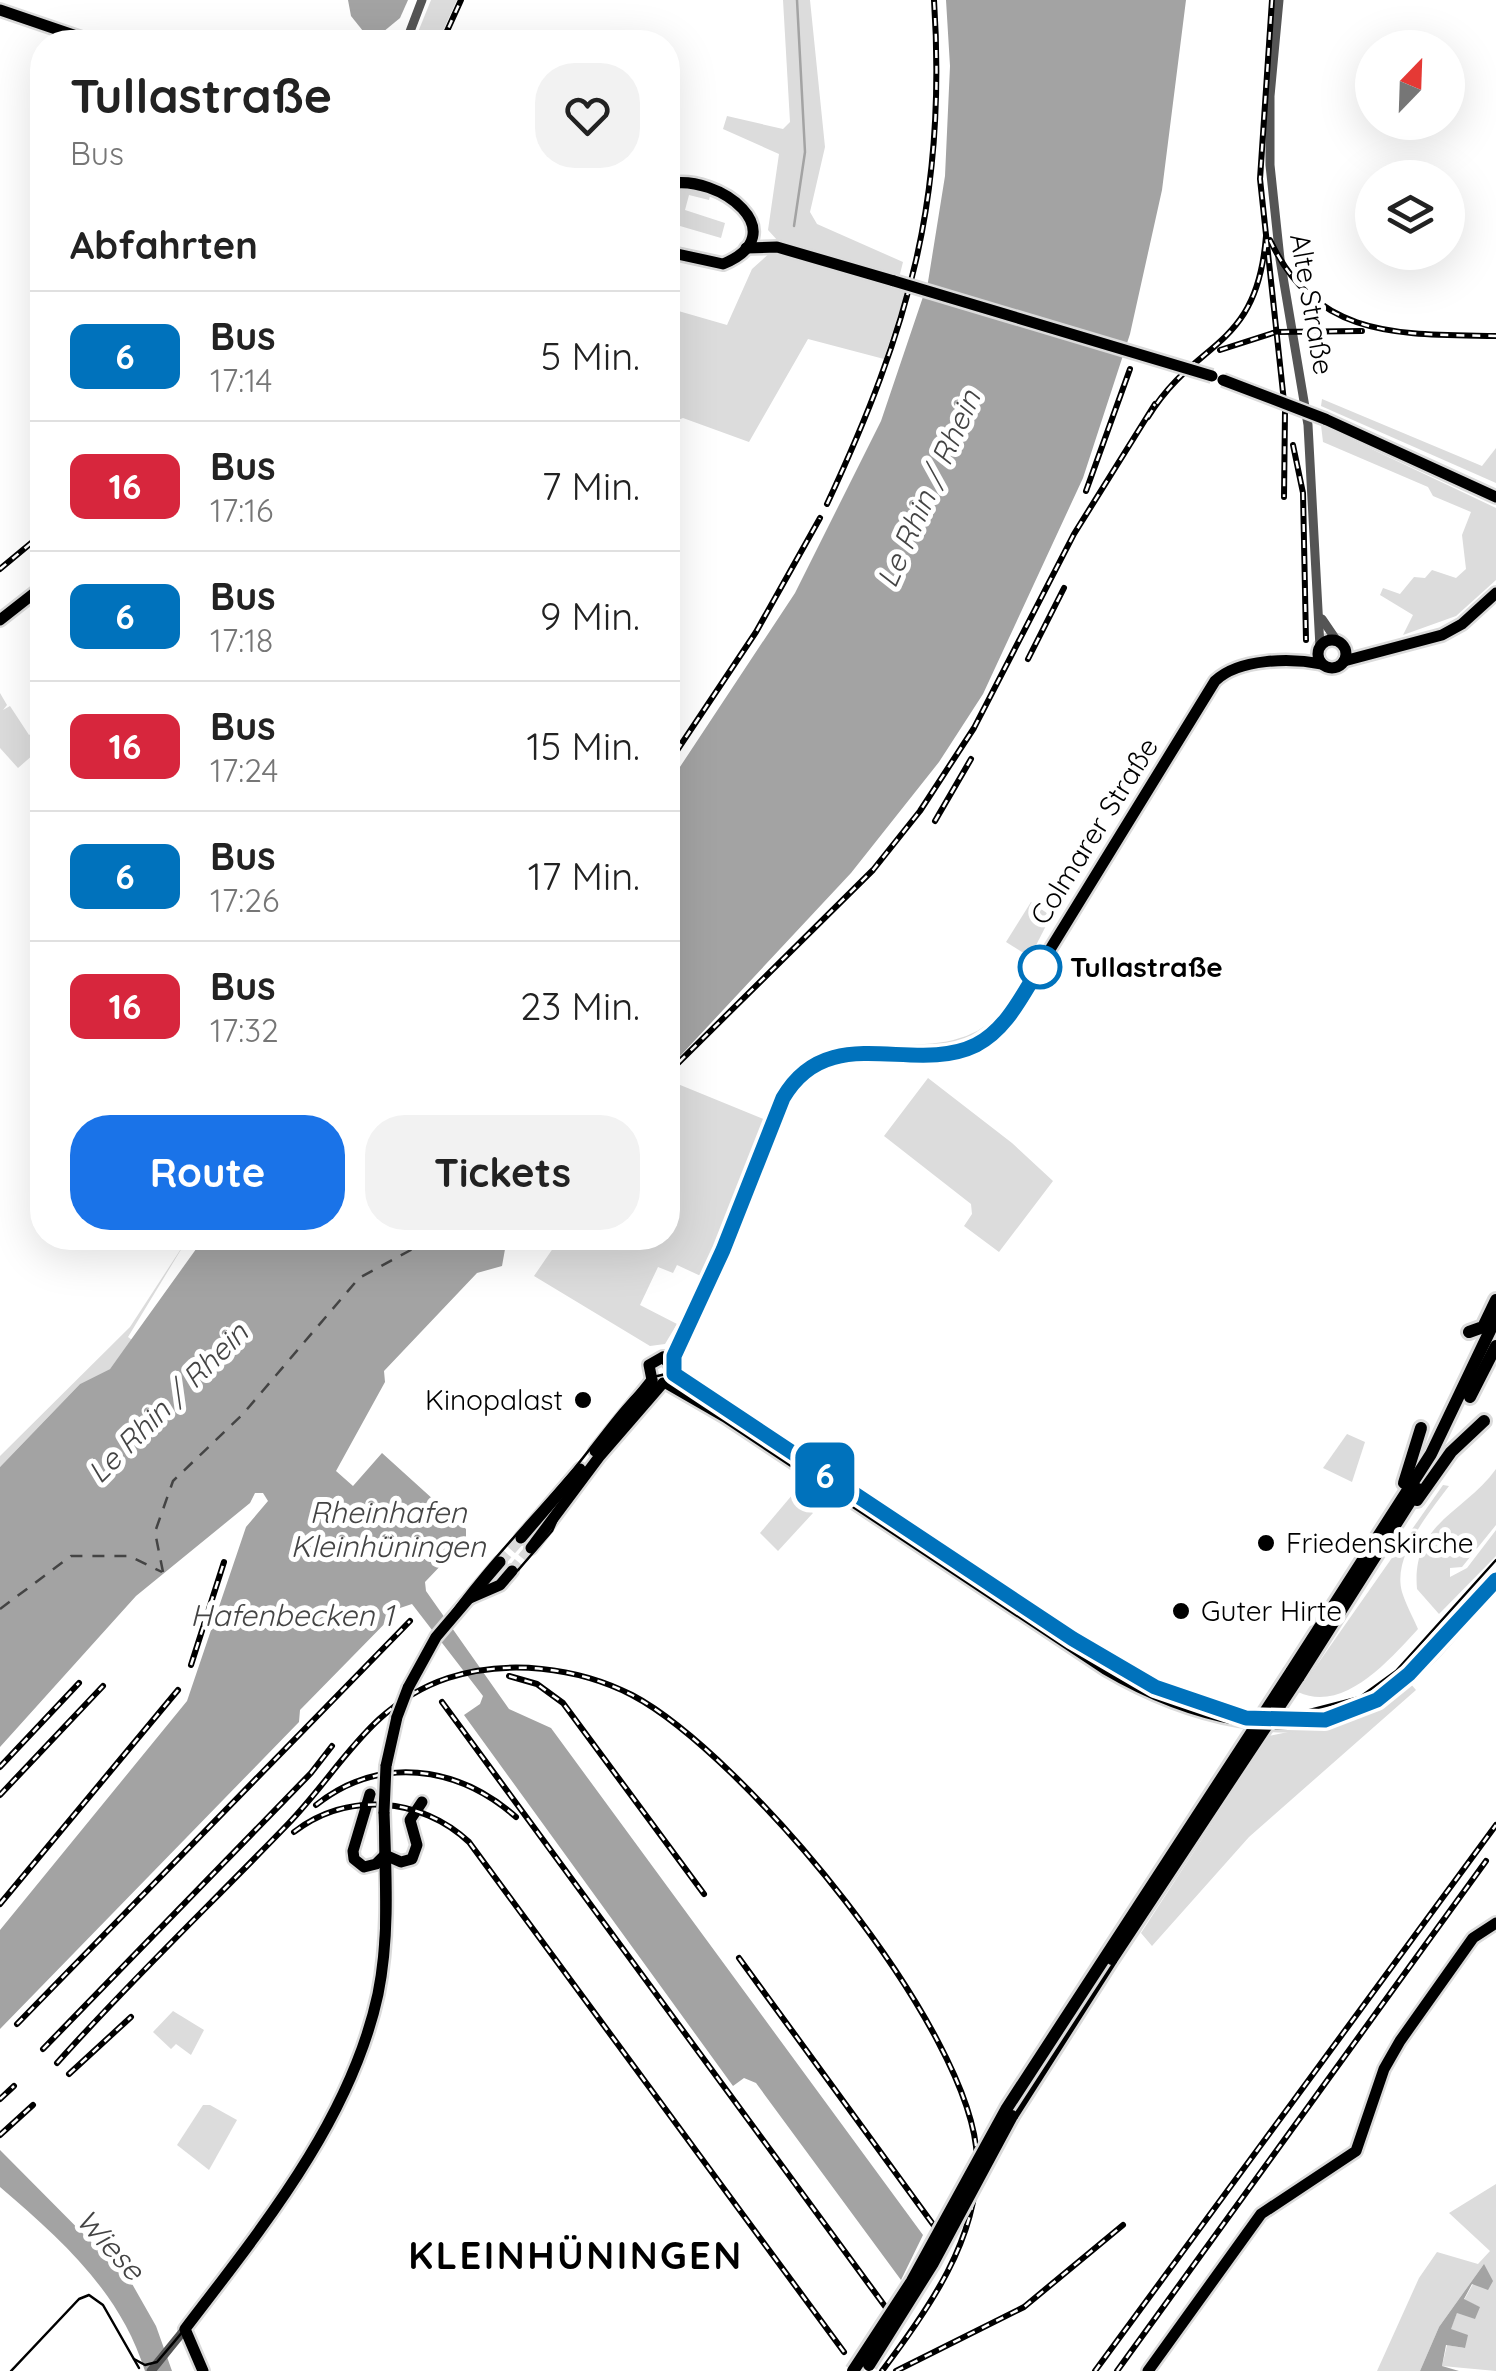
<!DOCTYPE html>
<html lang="de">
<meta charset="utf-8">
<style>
body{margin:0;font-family:Quicksand,sans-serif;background:#f2f2f2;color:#222;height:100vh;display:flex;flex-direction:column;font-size:38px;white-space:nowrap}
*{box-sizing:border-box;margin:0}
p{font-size:32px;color:#767676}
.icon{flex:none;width:55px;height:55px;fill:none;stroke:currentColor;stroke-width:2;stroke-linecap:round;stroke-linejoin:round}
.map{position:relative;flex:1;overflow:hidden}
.drawer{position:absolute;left:30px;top:30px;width:650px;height:1220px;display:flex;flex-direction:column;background:#fff;border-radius:40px;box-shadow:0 10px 40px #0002}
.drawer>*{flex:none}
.badge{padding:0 20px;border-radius:15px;font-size:35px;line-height:65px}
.needle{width:65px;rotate:23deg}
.tools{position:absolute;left:1355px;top:30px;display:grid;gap:20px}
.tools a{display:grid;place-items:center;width:110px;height:110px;border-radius:50%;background:#fff;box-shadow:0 10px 40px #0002;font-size:50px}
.map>.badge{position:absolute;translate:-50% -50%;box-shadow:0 0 0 5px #fff}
h2{padding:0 40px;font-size:38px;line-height:90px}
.round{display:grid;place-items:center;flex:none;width:105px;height:105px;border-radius:40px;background:#f2f2f2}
.summary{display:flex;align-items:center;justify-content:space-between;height:170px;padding:0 40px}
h1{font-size:48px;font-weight:700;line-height:75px}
.action{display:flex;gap:20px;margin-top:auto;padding:20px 40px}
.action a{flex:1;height:115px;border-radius:40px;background:#1a73e8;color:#fff;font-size:40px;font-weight:700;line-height:115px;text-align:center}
.action a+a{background:#f2f2f2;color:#222}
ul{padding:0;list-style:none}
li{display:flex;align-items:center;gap:30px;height:130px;padding:0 40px;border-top:2px solid #e0e0e0}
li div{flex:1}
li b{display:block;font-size:38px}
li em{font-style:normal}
li .badge{min-width:110px;font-weight:700;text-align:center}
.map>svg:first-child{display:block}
.green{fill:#dcdcdc}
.water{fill:#a3a3a3}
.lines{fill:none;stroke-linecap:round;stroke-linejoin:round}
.stream{stroke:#a3a3a3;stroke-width:2.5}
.ferry{stroke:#444;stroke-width:2.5;stroke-dasharray:12 10;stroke-linecap:butt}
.major-tunnel{stroke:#d9d9d9;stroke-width:11;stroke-dasharray:11 5.5;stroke-linecap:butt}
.major-casing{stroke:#dbdbdb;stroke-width:16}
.highway-casing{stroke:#dbdbdb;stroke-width:18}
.minor{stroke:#555;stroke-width:9}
.major{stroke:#000;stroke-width:11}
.highway{stroke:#000;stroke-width:12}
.tram{stroke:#000;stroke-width:2.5}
.rail-casing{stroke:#000;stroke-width:6}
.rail{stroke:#fff;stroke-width:2.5;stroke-dasharray:8;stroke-linecap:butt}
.major-bridge-casing{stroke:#dbdbdb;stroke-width:16;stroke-linecap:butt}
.highway-bridge-casing{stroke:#dbdbdb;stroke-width:18;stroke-linecap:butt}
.major-bridge{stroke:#000;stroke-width:11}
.highway-bridge{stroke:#000;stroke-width:12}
.line-casing{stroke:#fff;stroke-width:22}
.line{stroke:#0072bc;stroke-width:15}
.stop-dot{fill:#fff;stroke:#0072bc;stroke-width:5}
.poi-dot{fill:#000;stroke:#fff;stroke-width:4}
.labels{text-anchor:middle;stroke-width:10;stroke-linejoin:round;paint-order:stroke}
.street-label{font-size:28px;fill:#000;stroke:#fff}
.stop-label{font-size:28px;font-weight:bold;fill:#000;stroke:#fff;text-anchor:start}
.poi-label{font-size:28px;fill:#000;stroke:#fff;text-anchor:start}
.water-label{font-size:30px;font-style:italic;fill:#444;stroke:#fff}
.district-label{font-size:38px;font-weight:bold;letter-spacing:2.5px;fill:#000;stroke:#fff}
</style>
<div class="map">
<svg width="1496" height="2371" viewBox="0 0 1496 2371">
<rect width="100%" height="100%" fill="#fff"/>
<!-- green -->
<g class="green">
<polygon points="431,0 457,0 438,42 414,42"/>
<polygon points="783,0 810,0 825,147 810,212 817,224 903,262 899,278 778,241 768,230 779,154 723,129 727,116 783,129 790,122"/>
<polygon points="676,185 711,192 709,200 689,195 685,210 725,223 721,238 680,226 671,231 673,238 668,248 668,198"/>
<polygon points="772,251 906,291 884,359 808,339 749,442 683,418 668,424 668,308 727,325 752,269"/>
<polygon points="1322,399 1482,466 1496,448 1496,483 1321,406"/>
<polygon points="1321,425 1496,508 1496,580 1456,616 1403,635 1413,615 1380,595 1383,588 1400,594 1414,577 1425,578 1432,570 1456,578 1466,569 1462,535 1471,512 1433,496 1428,487 1323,442"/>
<polygon points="0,693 7,705 3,710 10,706 29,735 34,732 42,740 42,747 18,768 0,748"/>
<polygon points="1031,902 1051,916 1030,957 1006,942"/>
<polygon points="928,1078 1012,1143 1053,1181 999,1252 964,1226 972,1214 971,1204 884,1136"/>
<polygon points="668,1080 766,1120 705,1278 677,1265 673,1273 658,1267 640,1305 677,1324 665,1344 650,1346 534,1276 558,1241 555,1238 668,1238"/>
<polygon points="188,1238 128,1337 132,1340 110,1369 80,1384 0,1467 0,1456 130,1327"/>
<polygon points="1347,1434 1365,1442 1352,1482 1323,1468"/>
<path d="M 1496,1469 L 1496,1525 L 1462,1567 L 1450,1568 L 1450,1577 L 1467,1568 L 1496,1530 L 1496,1556 L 1439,1614 L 1417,1589 C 1411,1522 1466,1512 1496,1469 Z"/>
<path d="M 1443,1485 L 1449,1486 C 1429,1513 1392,1556 1402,1592 C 1406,1605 1413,1617 1418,1629 C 1390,1659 1344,1714 1298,1692 Z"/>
<polygon points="793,1494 813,1513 778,1551 760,1533"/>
<polygon points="1410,1683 1416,1690 1249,1837 1152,1946 1141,1933 1269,1736 1355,1718"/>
<polygon points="173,2011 204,2030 191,2055 176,2044 171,2049 153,2032"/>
<polygon points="210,2105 237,2120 209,2170 177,2145 203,2105"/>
<polygon points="1496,2184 1496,2371 1442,2366 1447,2345 1464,2348 1450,2330 1457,2313 1480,2307 1464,2300 1484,2264 1439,2327 1420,2371 1377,2371 1419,2278 1437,2252 1478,2264 1490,2251 1449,2213"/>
</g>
<!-- water -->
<g class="water">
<polygon points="348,0 408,0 400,18 383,32 363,31 351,16"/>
<polygon points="946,0 1186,0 1162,190 1130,334 1083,478 983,694 939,762 851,873 668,1069 668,785 795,593 881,421 928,282 945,176 950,66"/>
<polygon points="204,1238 507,1238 502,1266 477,1273 384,1371 385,1382 336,1471 353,1486 382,1453 466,1529 466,1539 425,1582 426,1591 509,1709 551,1728 923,2235 901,2280 756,2083 744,2078 733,2086 464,1715 480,1704 483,1696 412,1604 400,1608 300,1710 299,1722 0,2029 0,1930 187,1701 246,1527 268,1501 263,1493 255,1493 250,1503 136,1596 0,1747 0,1467 80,1384 110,1369"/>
<path d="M 0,2150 L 131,2282 L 156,2326 L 172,2371 L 145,2371 C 120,2292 62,2240 0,2187 Z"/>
<polygon points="1484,2264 1493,2281 1488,2290 1472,2284 1464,2299 1480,2307 1475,2319 1457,2313 1451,2329 1468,2335 1465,2348 1446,2345 1442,2366 1459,2371 1420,2371 1439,2327"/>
</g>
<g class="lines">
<!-- stream -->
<polyline class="stream" points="794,226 805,152 797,0"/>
<!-- ferry -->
<g class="ferry">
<polyline points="163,1572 155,1532 173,1481 243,1414 359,1278 422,1244 456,1238"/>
<polyline points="0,1609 71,1556 129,1556 162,1572"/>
</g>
<!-- major-tunnel -->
<g class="major-tunnel">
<polyline points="500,1562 521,1538"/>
<polyline points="512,1571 531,1548"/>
</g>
<!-- major casing -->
<g class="major-casing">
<g id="major">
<polyline points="0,10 94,42"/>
<path d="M 668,184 C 720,173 796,234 723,264 L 668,252"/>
<polyline points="746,248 777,247 894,281"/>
<polyline points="1325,419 1496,497"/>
<polyline points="0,620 42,587"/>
<circle cx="1332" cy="654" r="14"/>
<polyline points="1344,661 1442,635 1462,624 1496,593"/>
<path d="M 672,1364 L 783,1098 C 834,1008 943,1095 1011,1013 L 1215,681 C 1239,658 1291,658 1322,664"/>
<polyline points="652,1380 649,1365 663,1357 689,1386"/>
<path d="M 666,1383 L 725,1417 L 1105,1669 C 1180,1713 1296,1751 1377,1700 C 1423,1672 1460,1621 1496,1580"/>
<polyline points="595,1451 652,1380"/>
<polyline points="521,1538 580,1469"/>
<polyline points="531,1548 599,1457 663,1383"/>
<polyline points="470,1598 500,1585 512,1571"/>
<polyline points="1063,1633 1159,1689"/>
<polyline points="408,1688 436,1637 500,1562"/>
<polyline points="386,1766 397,1717"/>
<polyline points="370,1794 353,1851 354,1859 364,1867 376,1864 385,1855 401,1862 412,1859 417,1845 410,1820 422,1802"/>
<path d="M 203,2371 L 185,2329 C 261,2229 351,2120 378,1994 C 390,1935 386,1872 384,1812"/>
<polyline points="1148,2371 1261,2214 1356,2151 1384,2069 1400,2041 1473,1938 1496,1923"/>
</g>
</g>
<!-- highway casing -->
<g class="highway-casing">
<g id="highway">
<polyline points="1469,1332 1483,1327 1496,1300"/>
<polyline points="1470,1397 1496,1346"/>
<polyline points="1404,1483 1421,1428"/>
<polyline points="1417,1500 1451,1452 1484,1421"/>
<polyline points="1291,1672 1431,1454 1496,1318"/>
<polyline points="1298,1678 1418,1489"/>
<polyline points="1012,2116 1112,1959"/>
</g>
</g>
<!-- minor -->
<g class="minor">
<polyline points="1279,0 1270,96 1270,165 1280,259 1308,425 1320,647"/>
<polyline points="406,42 422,0"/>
<polyline points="1322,619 1337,641"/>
<polyline points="151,2371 185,2329"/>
</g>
<!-- major -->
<use href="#major" class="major"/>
<!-- highway -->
<use href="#highway" class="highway"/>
<!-- tram -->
<g class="tram">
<polyline points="470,1598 481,1589 505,1583 519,1569 552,1531 572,1485"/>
<path d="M 134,2359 L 145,2365 L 157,2362 C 233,2274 338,2134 369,2022 C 393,1936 373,1851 384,1765 C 401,1645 499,1558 574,1469 C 599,1439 623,1402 653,1377 L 666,1374 L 678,1378 L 1104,1664 L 1156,1691 L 1200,1707 L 1302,1712 L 1360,1697 L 1396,1671 L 1496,1560"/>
<polyline points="11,2371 79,2299 89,2295 103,2305 139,2368"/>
</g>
<!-- rail casing -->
<g class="rail-casing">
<g id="rail">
<polyline points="1272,0 1260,179 1285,411 1284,497"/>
<polyline points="442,42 461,0"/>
<path d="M 1270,240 C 1317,340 1400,334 1496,336"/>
<polyline points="1220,350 1276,332 1362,331"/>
<path d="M 1148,417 C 1196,338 1257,351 1266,236"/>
<polyline points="1293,445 1303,493 1306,640"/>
<polyline points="1086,491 1130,369"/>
<path d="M 827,504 C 909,328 947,197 934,0"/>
<polyline points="0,569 42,534"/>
<polyline points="1028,659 1064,588"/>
<polyline points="668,764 756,632 820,518"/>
<polyline points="935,821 971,759"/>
<polyline points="668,1073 873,870 920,811 974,728 1074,534 1155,404"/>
<polyline points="191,1665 224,1562"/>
<polyline points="509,1676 537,1684 563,1703 704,1894"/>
<polyline points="442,1702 887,2309"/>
<polyline points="0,1767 79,1683"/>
<polyline points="0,1795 103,1686"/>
<path d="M 316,1805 C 379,1755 457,1765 516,1817"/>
<path d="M 294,1832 C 347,1791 421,1797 469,1842 L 844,2352"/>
<polyline points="0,1904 178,1690"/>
<polyline points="739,1958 935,2227"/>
<polyline points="17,2024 410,1621"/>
<polyline points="43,2049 311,1773 332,1746"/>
<path d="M 57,2063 C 131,1980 211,1904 288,1824 C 341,1769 370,1704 448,1678 C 507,1659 577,1667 632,1695 C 744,1754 974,2031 977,2159 C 979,2238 928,2310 882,2371"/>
<polyline points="69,2074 131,2017"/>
<polyline points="0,2099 14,2086"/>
<polyline points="0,2135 33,2105"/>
<polyline points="896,2371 1024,2307 1123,2225"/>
<polyline points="1095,2371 1496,1825"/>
<polyline points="1117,2371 1486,1861"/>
</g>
</g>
<!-- rail -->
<use href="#rail" class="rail"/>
<!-- major-bridge casing -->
<g class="major-bridge-casing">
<g id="major-bridge">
<polyline points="894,281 1212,376"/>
<polyline points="1223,380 1325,419"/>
<polyline points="397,1717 408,1688"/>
<polyline points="384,1812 386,1766"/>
</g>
</g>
<!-- highway-bridge casing -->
<g class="highway-bridge-casing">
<g id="highway-bridge">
<polyline points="1112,1959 1298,1678"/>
<polyline points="869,2365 933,2263 1012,2116"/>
<polyline points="853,2371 912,2281 1007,2108 1291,1672"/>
</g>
</g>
<!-- major-bridge -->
<use href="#major-bridge" class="major-bridge"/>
<!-- highway-bridge -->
<use href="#highway-bridge" class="highway-bridge"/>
</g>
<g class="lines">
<!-- line casing -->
<g class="line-casing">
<path id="line" d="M 1040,967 C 1022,995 1007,1029 976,1045 C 913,1076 829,1019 783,1098 L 723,1250 L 674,1356 L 674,1374 L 1073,1639 L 1155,1687 L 1246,1718 L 1325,1720 L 1377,1700 L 1409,1674 L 1496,1580"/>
</g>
<!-- line -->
<use href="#line" class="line"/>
</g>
<!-- markers -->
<circle class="stop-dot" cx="1040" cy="967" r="20"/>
<g class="poi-dot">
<circle cx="583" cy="1400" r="10"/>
<circle cx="1266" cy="1543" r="10"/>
<circle cx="1181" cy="1611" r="10"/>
</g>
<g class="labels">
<!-- street labels -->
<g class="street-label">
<text transform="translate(1312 304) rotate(80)" y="10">Alte Straße</text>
<text transform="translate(1094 831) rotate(-58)" y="10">Colmarer Straße</text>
</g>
<!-- stop labels -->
<g class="stop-label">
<text x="1070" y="977">Tullastraße</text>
</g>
<!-- poi labels -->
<g class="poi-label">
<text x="563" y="1410" text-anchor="end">Kinopalast</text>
<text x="1286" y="1553">Friedenskirche</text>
<text x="1201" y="1621">Guter Hirte</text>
</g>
<!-- water labels -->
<g class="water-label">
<text transform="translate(929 489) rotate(-66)" y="10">Le Rhin / Rhein</text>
<text transform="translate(168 1403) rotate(-45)" y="10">Le Rhin / Rhein</text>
<text x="388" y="1523">Rheinhafen<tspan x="388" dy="34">Kleinhüningen</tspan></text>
<text x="292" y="1626">Hafenbecken 1</text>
<text transform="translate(110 2245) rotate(47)" y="10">Wiese</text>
</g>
<!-- district labels -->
<g class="district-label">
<text x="576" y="2269">KLEINHÜNINGEN</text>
</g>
</g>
</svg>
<div class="tools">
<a><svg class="needle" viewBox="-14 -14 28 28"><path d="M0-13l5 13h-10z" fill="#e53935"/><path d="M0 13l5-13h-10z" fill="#767676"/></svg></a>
<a><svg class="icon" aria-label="layers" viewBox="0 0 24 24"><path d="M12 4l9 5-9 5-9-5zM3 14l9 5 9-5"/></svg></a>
</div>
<b class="badge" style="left:825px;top:1475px;background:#0072bc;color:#fff">6</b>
<section class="drawer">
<div class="summary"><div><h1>Tullastraße</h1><p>Bus</p></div><a class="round"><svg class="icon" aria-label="heart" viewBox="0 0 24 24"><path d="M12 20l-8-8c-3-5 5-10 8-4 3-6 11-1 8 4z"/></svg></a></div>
<h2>Abfahrten</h2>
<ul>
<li><span class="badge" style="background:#0072bc;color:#fff">6</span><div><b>Bus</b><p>17:14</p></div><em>5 Min.</em></li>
<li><span class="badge" style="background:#d7263d;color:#fff">16</span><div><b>Bus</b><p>17:16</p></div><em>7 Min.</em></li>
<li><span class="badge" style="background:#0072bc;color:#fff">6</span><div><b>Bus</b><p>17:18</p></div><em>9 Min.</em></li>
<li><span class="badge" style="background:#d7263d;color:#fff">16</span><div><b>Bus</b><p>17:24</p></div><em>15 Min.</em></li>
<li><span class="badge" style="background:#0072bc;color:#fff">6</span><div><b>Bus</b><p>17:26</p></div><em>17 Min.</em></li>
<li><span class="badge" style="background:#d7263d;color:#fff">16</span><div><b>Bus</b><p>17:32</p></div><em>23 Min.</em></li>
</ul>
<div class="action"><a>Route</a><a>Tickets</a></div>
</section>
</div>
